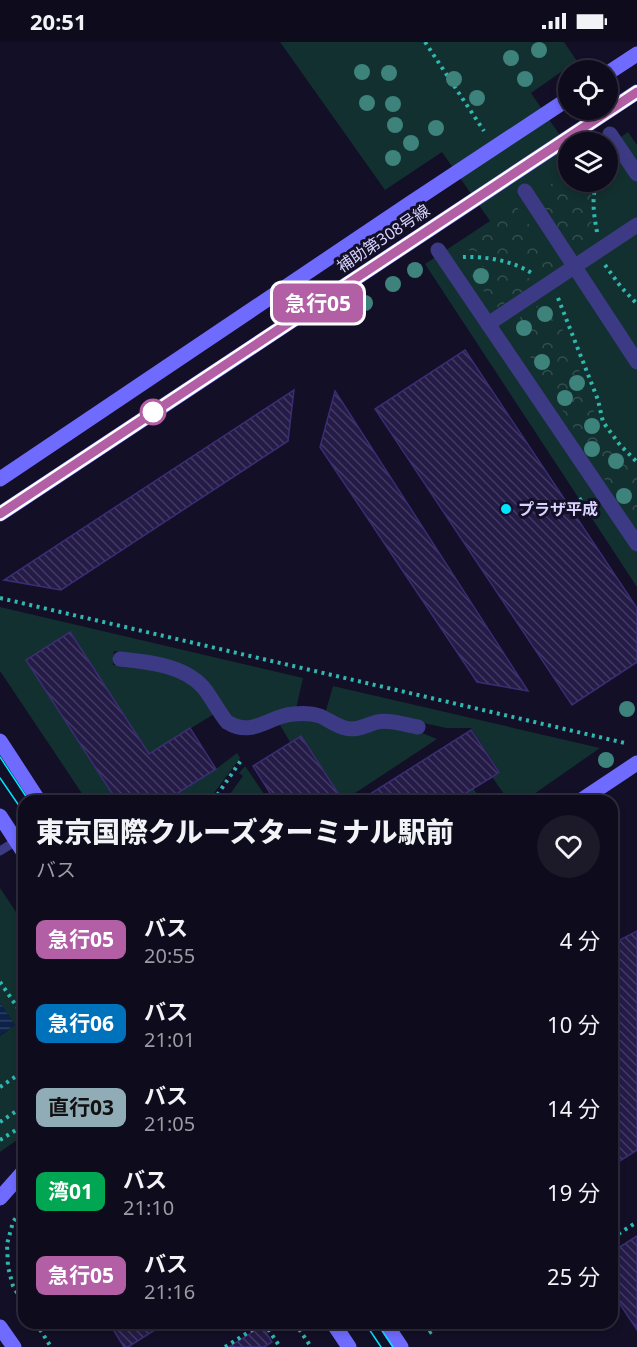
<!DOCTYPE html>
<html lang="ja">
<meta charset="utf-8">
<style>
body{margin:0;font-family:"Noto Sans","Noto Sans JP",sans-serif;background:#1c1929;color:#f1f3f6;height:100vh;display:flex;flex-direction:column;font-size:22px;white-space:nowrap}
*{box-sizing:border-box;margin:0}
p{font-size:20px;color:#9b9ba3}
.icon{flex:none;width:33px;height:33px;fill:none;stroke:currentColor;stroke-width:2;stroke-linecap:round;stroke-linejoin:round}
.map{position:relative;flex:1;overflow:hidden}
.sheet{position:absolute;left:18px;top:753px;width:600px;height:534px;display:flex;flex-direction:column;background:#0e0b1c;border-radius:18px;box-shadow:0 3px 9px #0003,0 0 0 2px #2e2b3b}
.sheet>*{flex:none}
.badge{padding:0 12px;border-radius:9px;font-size:21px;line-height:39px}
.tools{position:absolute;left:558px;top:18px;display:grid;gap:12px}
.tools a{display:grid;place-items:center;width:60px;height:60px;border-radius:50%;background:#0e0b1c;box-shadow:0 3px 9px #0003,0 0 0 2px #2e2b3b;font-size:30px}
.map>.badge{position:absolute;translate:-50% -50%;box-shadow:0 0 0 3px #fff}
.round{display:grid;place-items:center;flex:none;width:63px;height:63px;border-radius:32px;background:#1c1929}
.summary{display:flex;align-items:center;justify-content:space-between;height:102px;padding:0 18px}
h1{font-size:28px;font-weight:800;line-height:45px}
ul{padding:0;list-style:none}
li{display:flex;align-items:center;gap:18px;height:84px;padding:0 18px}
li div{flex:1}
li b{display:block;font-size:22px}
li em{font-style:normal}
li .badge{min-width:66px;font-weight:700;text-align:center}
.status{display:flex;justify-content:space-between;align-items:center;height:42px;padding:0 30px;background:#0e0b1c;direction:ltr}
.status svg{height:16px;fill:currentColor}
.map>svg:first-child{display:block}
.green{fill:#12302f}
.forest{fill:url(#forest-crowns)}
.water{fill:url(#water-rules)}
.building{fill:url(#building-back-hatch);stroke:#3b2d73;stroke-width:1.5}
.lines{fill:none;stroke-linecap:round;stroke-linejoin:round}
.path{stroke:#2fb8b0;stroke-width:4;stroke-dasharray:3 4.5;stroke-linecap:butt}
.lane{stroke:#3d3a85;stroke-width:9}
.street{stroke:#3d3a85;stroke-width:15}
.secondary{stroke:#6f6bff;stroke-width:15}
.tram{stroke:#00e5ff;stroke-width:1.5}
.tree{fill:#3d827b}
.line-casing{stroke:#fff;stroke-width:14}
.line{stroke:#b35fa6;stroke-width:9}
.stop-dot{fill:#fff;stroke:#b35fa6;stroke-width:3}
.poi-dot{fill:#00e5ff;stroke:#130f26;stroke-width:2}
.labels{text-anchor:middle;stroke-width:6;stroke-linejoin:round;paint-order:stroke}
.street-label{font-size:16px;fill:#d9d4ff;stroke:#130f26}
.poi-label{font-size:16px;font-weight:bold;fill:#d9d4ff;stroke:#130f26;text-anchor:start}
</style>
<div class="status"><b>20:51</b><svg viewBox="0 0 49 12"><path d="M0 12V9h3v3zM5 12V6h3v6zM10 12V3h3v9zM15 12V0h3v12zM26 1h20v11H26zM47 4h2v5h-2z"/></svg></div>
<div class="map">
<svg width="637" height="1305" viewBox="0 0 637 1305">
<defs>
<pattern id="forest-crowns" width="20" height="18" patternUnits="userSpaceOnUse" patternTransform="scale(1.5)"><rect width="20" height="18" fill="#12302f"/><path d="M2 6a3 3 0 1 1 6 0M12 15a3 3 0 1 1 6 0" fill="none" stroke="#344d4e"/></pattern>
<pattern id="water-rules" width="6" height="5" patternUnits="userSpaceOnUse" patternTransform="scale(1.5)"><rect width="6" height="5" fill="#0c2248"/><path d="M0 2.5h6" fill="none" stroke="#2f4163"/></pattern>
<pattern id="building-back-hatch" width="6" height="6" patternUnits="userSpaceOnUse" patternTransform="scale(1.5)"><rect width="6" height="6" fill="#241b47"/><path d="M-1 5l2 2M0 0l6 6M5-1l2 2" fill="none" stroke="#433b63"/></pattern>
</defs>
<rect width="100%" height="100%" fill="#130f26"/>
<!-- green -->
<g class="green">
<polygon points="280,0 564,0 577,19 531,51 568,105 568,140 608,140 608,104 628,90 637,103 637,545 425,222 490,179 442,110 385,148"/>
<path d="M 0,565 L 303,636 L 296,667 L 264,678 L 238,679 L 167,620 L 114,609 L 113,623 C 141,624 177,628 198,648 C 205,653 209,664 214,672 L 149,712 L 70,590 L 26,618 L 117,759 L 87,759 L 0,629 Z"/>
<polygon points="333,644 600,706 524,759 509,759 492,735 500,730 471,686 446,686 401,676 345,680 325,672"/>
<polygon points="293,676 310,676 340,692 374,685 412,687 437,697 343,759 301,694 290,700 280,683"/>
<polygon points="237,711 240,716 208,759 165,759 216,727"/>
<polygon points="245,724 269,759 225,759 243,734 239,731"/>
<polygon points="473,746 482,759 455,759"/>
<polygon points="0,846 24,882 24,1093 0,1110 0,994 15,983 0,961"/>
</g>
<!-- forest -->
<g class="forest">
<path d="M 568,130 L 568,140 L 593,140 L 591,145 C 591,165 590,184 595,204 L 576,215 L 536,153 Z"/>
<polygon points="516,164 559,225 546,235 523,219 490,211 451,206"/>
<path d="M 464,224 C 483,224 502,224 519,231 C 526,234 531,238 537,241 L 497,266 Z"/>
<polygon points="549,256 577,322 599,385 621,413 637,427 637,475 630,463 621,464 510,282"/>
</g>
<!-- water -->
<polygon class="water" points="0,961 15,983 0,993"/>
<!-- building -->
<g class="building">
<polygon points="465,308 637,566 637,620 572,663 375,367"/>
<polygon points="294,348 288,399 61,548 4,538"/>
<polygon points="335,349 528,649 477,640 320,405"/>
<polygon points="70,590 149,712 190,686 216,727 165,759 117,759 26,618"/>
<polygon points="471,688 499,730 492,735 453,759 359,759"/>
<polygon points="301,694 343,759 275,759 253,724"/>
<polygon points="637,889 637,1108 612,1124 612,902"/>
<polygon points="637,1194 637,1288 612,1250 612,1210"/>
<polygon points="109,1281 166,1281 128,1305 124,1305"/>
<polygon points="262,1284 272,1300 264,1305 229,1305"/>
</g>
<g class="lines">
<!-- path -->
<g class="path">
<polyline points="425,0 484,89"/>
<path d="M 597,190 C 594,174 591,155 597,140"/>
<path d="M 463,215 C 486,214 514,219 533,232"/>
<polyline points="605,223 621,245 637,262"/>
<polyline points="558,256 598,358 603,380 620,403 637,420"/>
<polyline points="573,462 585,455"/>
<polyline points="0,556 625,701"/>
<polyline points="213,759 242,717"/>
<polyline points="0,940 24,975"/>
<polyline points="0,1045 24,1029"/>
<polyline points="0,1080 24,1064"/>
<polyline points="0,1098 24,1083"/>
<polyline points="24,1164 13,1180 7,1202 8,1225 13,1244 24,1262"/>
<polyline points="612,1196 637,1180"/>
<polyline points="36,1281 51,1305"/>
<polyline points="264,1281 280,1305"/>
<polyline points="295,1281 311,1305"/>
<polyline points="429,1291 444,1281"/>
<polyline points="225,1305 263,1281"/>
</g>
<!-- lane -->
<polyline class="lane" points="0,809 16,799"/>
<!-- street -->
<g class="street">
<polyline points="610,92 637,132"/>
<polyline points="525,149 637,320"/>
<polyline points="438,208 637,502"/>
<polyline points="488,282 637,183"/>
<path d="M 120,617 C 148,620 183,623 203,645 C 212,656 218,669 227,680 C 253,696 268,674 293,672 C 302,671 311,671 320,674 C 329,678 336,684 345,686 C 357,689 366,683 377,680 C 390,677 405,683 418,685"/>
</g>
<!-- secondary -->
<g class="secondary">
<polyline points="608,31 637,12"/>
<polyline points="0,437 409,162 568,57"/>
<polyline points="0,472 637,50"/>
<polyline points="0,699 39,759"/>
<polyline points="580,759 637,721"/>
<polyline points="0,774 24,811"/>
<polyline points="0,1156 24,1129"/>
<polyline points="333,1281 349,1305"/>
<polyline points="385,1281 401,1305"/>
<polyline points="0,1285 14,1305"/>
</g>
<!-- tram -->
<g class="tram">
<polyline points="0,715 29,759"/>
<polyline points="0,736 24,771"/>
<polyline points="365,1281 381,1305"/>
<polyline points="377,1281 393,1305"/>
</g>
</g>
<!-- trees -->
<g class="tree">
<circle cx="539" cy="8" r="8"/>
<circle cx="511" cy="16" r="8"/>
<circle cx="362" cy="30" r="8"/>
<circle cx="389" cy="31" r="8"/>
<circle cx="454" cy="37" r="8"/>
<circle cx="525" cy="37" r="8"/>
<circle cx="477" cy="56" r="8"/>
<circle cx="367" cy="61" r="8"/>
<circle cx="393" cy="62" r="8"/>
<circle cx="395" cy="83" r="8"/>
<circle cx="436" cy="86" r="8"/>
<circle cx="411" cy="101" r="8"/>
<circle cx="393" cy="116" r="8"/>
<circle cx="415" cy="228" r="8"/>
<circle cx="481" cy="234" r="8"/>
<circle cx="393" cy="242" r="8"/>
<circle cx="365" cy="261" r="8"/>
<circle cx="545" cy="272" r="8"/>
<circle cx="342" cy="275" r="8"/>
<circle cx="524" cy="286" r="8"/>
<circle cx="542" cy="320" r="8"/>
<circle cx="577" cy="341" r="8"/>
<circle cx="565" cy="356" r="8"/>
<circle cx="592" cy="384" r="8"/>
<circle cx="592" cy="407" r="8"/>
<circle cx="616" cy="419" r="8"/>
<circle cx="624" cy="454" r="8"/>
<circle cx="627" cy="667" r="8"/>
<circle cx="606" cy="718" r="8"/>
</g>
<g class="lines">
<!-- line casing -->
<g class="line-casing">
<polyline id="line" points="0,472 637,50"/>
</g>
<!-- line -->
<use href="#line" class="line"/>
</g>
<!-- markers -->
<circle class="stop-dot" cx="153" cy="370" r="12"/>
<circle class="poi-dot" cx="506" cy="467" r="6"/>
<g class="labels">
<!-- street labels -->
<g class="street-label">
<text transform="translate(383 196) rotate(-34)" y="6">補助第308号線</text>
</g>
<!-- poi labels -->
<g class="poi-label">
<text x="518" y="473">プラザ平成</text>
</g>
</g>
</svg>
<div class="tools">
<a><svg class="icon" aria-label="locate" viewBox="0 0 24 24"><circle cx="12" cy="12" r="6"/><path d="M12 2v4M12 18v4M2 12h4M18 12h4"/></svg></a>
<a><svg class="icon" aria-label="layers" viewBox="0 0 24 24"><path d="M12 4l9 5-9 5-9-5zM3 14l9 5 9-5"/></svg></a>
</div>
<b class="badge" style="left:318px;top:261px;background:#b35fa6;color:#fff">急行05</b>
<section class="sheet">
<div class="summary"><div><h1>東京国際クルーズターミナル駅前</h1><p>バス</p></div><a class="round"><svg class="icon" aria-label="heart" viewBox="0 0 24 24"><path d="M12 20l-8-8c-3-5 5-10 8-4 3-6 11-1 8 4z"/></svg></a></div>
<ul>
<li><span class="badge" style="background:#b35fa6;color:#fff">急行05</span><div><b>バス</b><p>20:55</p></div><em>4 分</em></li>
<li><span class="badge" style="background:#0072bc;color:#fff">急行06</span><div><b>バス</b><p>21:01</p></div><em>10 分</em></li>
<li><span class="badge" style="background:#90acb6;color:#111">直行03</span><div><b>バス</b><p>21:05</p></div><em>14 分</em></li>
<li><span class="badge" style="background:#00a651;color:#fff">湾01</span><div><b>バス</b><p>21:10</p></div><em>19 分</em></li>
<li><span class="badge" style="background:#b35fa6;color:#fff">急行05</span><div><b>バス</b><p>21:16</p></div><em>25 分</em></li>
</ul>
</section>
</div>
